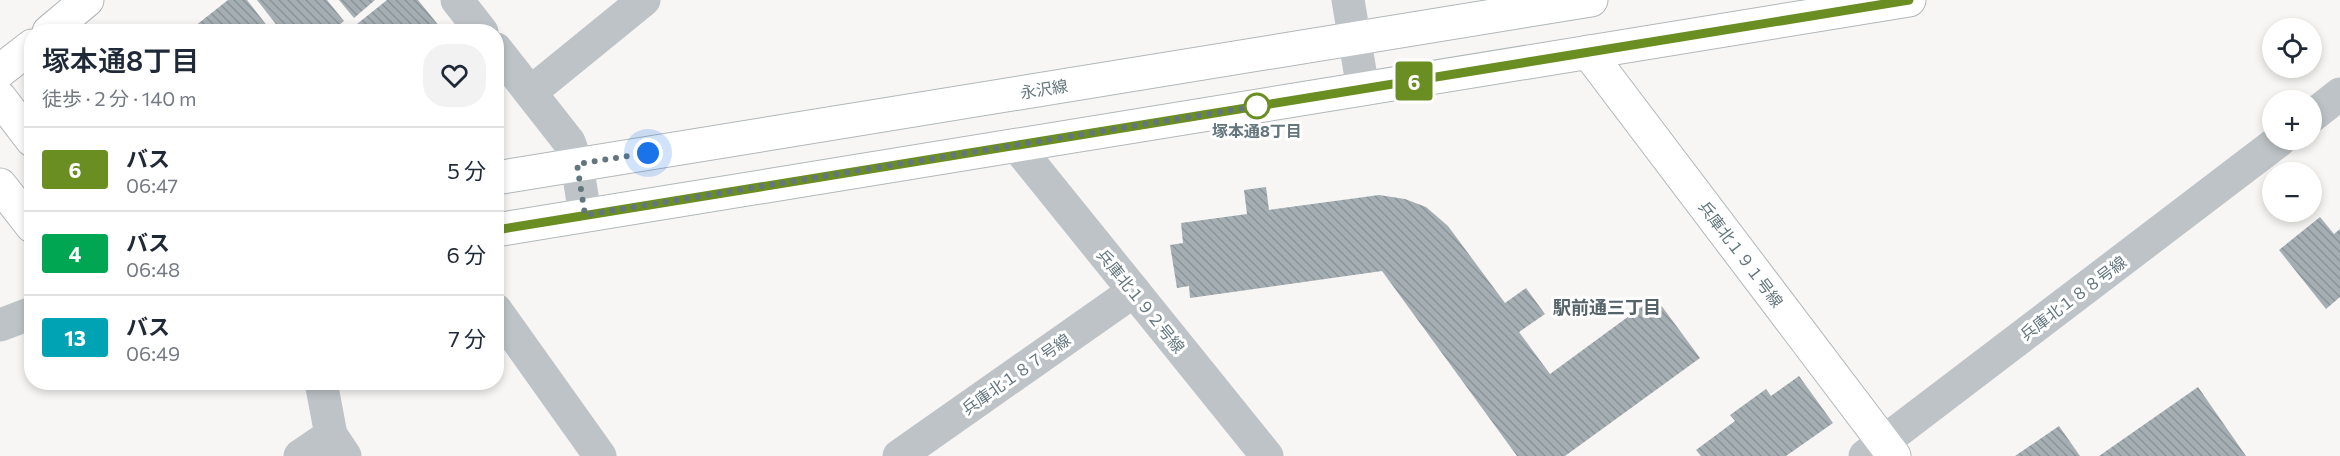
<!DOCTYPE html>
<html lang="ja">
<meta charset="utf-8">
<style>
body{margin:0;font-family:Commissioner,"Noto Sans JP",sans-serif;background:#f2f2f3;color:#1f2937;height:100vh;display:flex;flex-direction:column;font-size:22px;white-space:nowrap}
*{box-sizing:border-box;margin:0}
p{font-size:20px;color:#747a83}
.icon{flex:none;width:33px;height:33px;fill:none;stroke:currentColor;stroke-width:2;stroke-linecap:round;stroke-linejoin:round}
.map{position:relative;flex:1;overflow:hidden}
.details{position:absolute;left:24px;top:24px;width:480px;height:366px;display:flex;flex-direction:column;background:#fff;border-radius:24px;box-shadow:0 3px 9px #0003}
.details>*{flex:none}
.badge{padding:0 12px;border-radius:4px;font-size:21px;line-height:39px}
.tools{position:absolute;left:2262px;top:18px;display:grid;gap:12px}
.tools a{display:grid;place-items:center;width:60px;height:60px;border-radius:50%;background:#fff;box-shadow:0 3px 9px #0003;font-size:30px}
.you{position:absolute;width:30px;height:30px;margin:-15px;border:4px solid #fff;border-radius:50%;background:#1a73e8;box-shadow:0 0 0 9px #1a73e833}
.map>.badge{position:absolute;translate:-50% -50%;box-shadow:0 0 0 3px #fff}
.round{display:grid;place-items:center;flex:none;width:63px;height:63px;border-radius:24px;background:#f2f2f3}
.head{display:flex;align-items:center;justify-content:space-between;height:102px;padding:0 18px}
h1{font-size:28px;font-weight:600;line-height:45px}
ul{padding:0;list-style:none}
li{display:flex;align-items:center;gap:18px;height:84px;padding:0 18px;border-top:2px solid #e0e1e3}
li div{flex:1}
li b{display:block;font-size:22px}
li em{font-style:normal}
li .badge{min-width:66px;font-weight:700;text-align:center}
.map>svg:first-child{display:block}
.building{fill:url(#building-back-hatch)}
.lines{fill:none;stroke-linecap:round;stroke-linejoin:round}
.secondary-casing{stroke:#b0b7ba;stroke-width:35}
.highway-casing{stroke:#b1b6b9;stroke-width:35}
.street{stroke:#bdc3c6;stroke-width:33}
.secondary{stroke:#fff;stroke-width:33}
.highway{stroke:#fff;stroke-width:33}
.line-casing{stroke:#fff;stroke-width:14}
.line{stroke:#6b8e23;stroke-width:9}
.walk{stroke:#63767e;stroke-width:6;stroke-dasharray:0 10.8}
.stop-dot{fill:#fff;stroke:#6b8e23;stroke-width:3}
.labels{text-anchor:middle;stroke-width:6;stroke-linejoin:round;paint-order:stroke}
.street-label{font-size:16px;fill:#63767e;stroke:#fff}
.stop-label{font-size:16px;font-weight:bold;fill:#63767e;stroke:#fff}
.neighbourhood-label{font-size:18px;font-weight:bold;fill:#546369;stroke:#fff}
</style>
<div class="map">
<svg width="2340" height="456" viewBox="0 0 2340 456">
<defs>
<pattern id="building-back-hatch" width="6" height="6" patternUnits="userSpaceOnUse" patternTransform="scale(1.5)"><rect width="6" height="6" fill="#a5afb3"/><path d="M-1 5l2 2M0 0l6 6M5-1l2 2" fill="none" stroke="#8a9397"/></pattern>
</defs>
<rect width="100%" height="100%" fill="#f7f6f4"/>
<!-- building -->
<g class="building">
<polygon points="228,0 247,0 272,32 200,32 195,26"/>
<polygon points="257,0 327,0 344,21 331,32 282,32"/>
<polygon points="339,0 375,0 354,18"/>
<polygon points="387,0 418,0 444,32 347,32"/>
<polygon points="1266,187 1269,210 1379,195 1405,199 1426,207 1448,226 1505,303 1526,288 1545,314 1519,332 1550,374 1655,297 1700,358 1565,456 1517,456 1382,271 1190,298 1189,286 1177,288 1170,245 1183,243 1181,223 1247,214 1244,190"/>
<polygon points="2320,217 2334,234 2340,229 2340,297 2326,309 2279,250"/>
<polygon points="1799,376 1833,423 1786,456 1701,456 1696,450 1735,421 1730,415 1766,389 1771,396"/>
<polygon points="2198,387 2246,456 2099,456"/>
<polygon points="2059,426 2080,456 2015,456"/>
</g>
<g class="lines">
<!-- secondary casing -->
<g class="secondary-casing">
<g id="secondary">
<polyline points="1588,52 1894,456"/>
<polyline points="0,98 32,140"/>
<polyline points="496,178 1591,0"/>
<polyline points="0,185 32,226"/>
<polyline points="496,230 1909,0"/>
</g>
</g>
<!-- highway casing -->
<g class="highway-casing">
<g id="highway">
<polyline points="49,32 87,0"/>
<polyline points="0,71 32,46"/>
</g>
</g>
<!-- street -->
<g class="street">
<polyline points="457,0 482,32"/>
<polyline points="1348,0 1363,89"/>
<polyline points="496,49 569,142 577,164 585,215"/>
<polyline points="531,92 644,0"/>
<polyline points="2312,116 2340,94"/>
<polyline points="1016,145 1267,456"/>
<polyline points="496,310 600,456"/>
<polyline points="0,325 32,313"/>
<polyline points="321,382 331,435 345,456"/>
<polyline points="300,456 331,435"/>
<polyline points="899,456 1134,291"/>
<polyline points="1865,456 2280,140"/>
</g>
<!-- secondary -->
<use href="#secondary" class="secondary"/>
<!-- highway -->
<use href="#highway" class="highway"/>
</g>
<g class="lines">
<!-- line casing -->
<g class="line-casing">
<polyline id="line" points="496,230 1909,0"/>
</g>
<!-- line -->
<use href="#line" class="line"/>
<!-- walk -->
<polyline class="walk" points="648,153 577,164 585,215 1257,106"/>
</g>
<!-- markers -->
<circle class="stop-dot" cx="1257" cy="106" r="12"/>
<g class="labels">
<!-- street labels -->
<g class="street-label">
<text transform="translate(1044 89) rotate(-9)" y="6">永沢線</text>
<text transform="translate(1741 254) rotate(53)" y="6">兵庫北１９１号線</text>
<text transform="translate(2073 298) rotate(-37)" y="6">兵庫北１８８号線</text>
<text transform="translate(1141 301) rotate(51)" y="6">兵庫北１９２号線</text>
<text transform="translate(1016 374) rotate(-35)" y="6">兵庫北１８７号線</text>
</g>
<!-- stop labels -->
<g class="stop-label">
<text x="1257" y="137">塚本通8丁目</text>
</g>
<!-- neighbourhood labels -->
<g class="neighbourhood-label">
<text x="1607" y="314">駅前通三丁目</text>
</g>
</g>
</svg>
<div class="tools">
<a><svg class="icon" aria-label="locate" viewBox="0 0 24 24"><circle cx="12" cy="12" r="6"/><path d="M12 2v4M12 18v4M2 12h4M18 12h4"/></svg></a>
<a>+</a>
<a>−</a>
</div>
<div class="you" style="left:648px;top:153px"></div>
<b class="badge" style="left:1414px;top:81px;background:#6b8e23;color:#fff">6</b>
<section class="details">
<div class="head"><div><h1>塚本通8丁目</h1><p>徒歩 · 2 分 · 140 m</p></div><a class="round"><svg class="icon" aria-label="heart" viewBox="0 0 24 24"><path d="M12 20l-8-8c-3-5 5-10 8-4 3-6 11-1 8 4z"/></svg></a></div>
<ul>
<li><span class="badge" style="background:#6b8e23;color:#fff">6</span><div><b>バス</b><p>06:47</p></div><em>5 分</em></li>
<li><span class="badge" style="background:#00a651;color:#fff">4</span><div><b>バス</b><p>06:48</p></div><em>6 分</em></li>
<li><span class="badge" style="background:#00a3b4;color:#fff">13</span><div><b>バス</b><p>06:49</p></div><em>7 分</em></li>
</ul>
</section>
</div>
